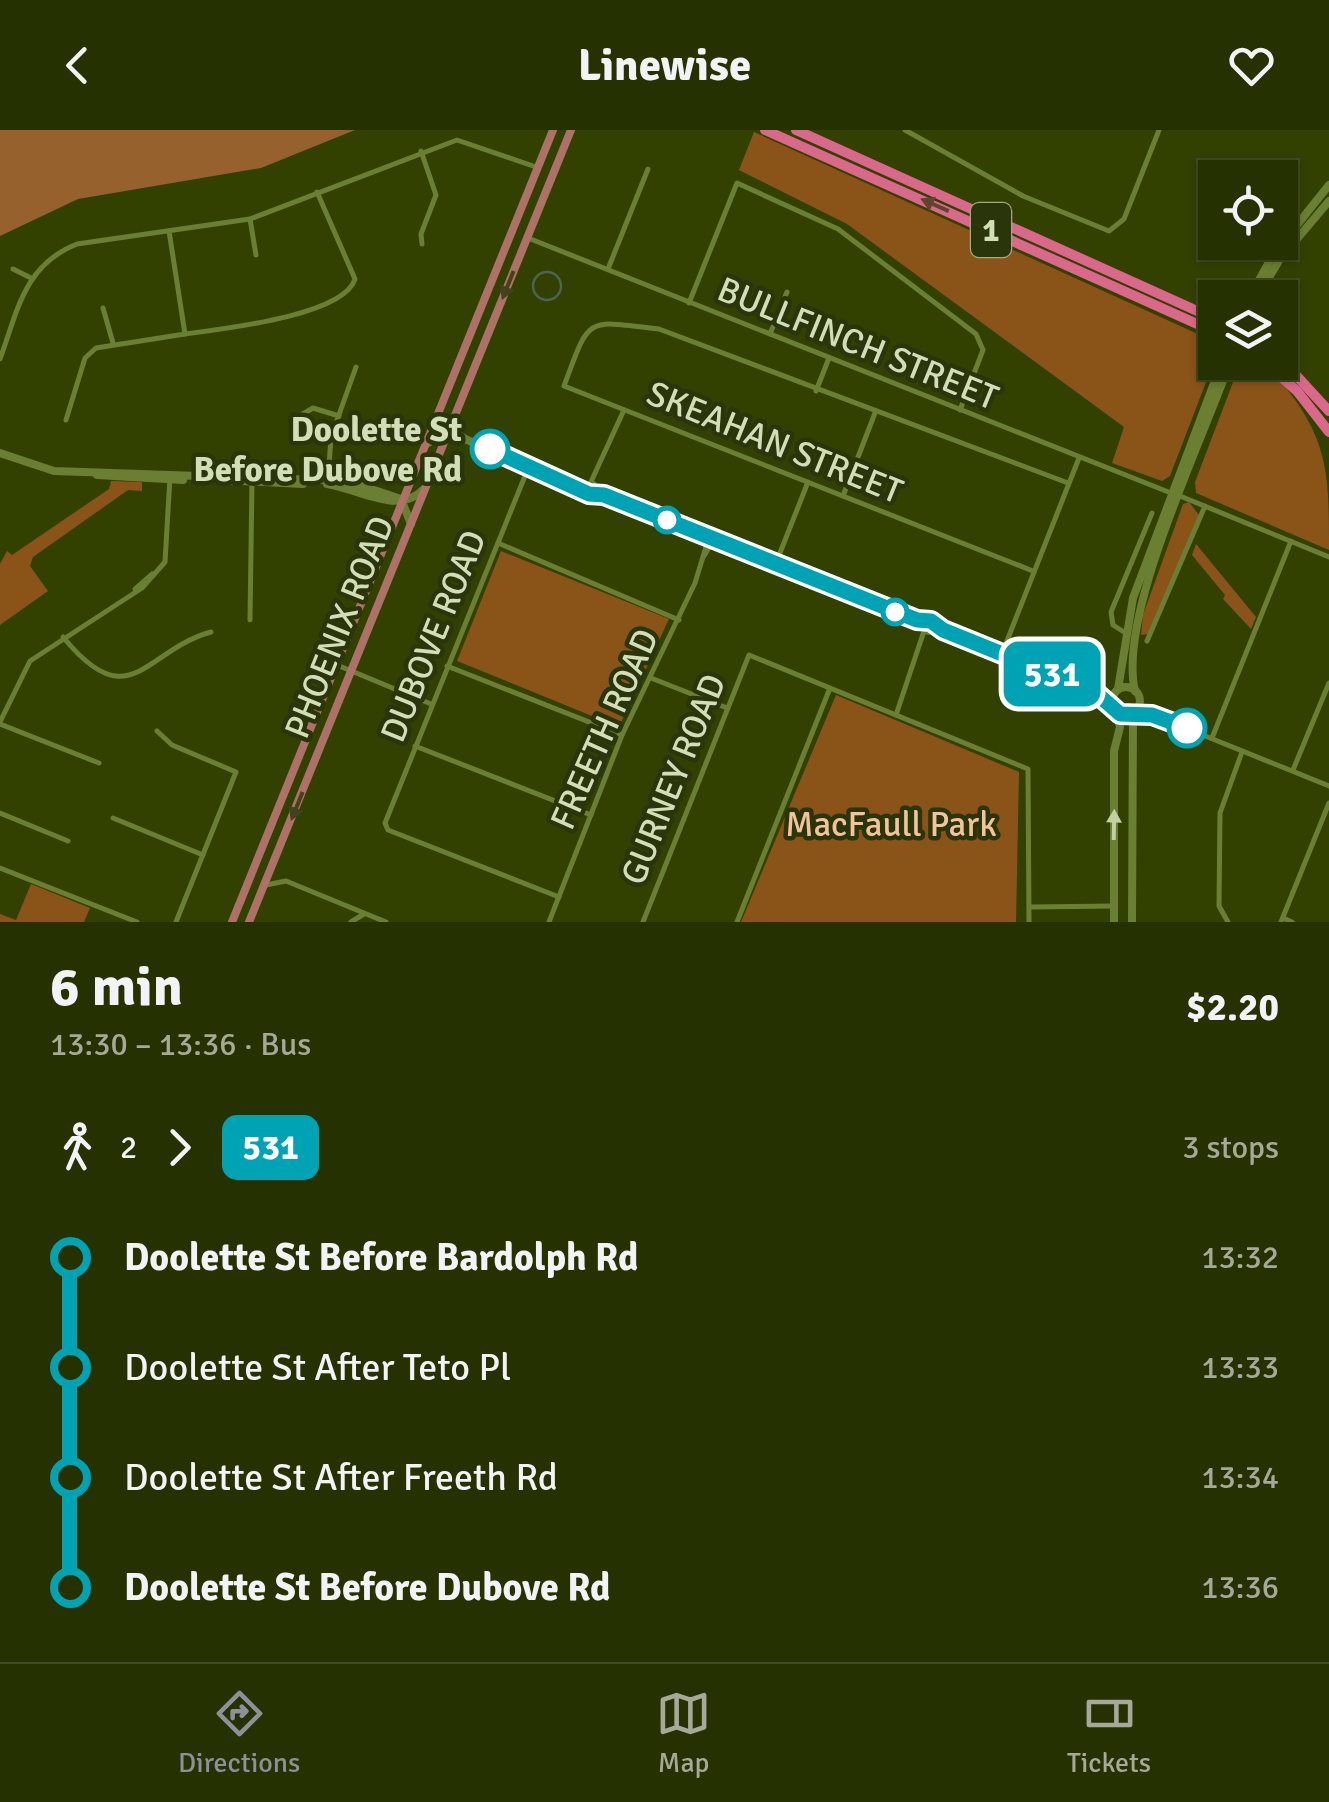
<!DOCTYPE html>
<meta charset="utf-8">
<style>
body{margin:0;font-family:Signika,sans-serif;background:#2e390a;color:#f1f3f6;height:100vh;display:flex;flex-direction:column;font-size:38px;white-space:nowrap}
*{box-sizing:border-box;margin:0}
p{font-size:32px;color:#a4a999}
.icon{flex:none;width:55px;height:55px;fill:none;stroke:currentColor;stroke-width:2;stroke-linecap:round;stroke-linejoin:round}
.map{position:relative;height:792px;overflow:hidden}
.panel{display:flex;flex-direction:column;background:#263100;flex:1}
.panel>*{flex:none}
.badge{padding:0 20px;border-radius:15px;font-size:35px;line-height:65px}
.fabs{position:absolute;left:1198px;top:30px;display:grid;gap:20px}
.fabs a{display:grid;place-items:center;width:100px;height:100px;border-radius:0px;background:#263100;box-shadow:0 2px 8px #0004,0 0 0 2px #424c22;font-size:50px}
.map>.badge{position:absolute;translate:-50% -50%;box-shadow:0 0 0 5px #fff}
.legs{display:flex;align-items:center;gap:15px;height:110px;padding:0 50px;font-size:32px}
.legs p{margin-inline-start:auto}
.summary{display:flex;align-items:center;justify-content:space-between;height:170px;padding:0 50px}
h1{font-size:55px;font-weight:700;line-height:75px}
ul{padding:0 50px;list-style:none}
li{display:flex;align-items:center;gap:35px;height:110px;font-size:38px}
li i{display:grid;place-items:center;width:15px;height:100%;margin:0 12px;background:currentColor}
li i::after{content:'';width:25px;height:25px;margin:-12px;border:8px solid;border-radius:50%;background:#263100}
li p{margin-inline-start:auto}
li:first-child i{background:linear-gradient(#0000 50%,currentColor 0)}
li:last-child i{background:linear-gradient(currentColor 50%,#0000 0)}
header{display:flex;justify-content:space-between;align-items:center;height:130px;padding:0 50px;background:#263100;font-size:45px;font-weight:700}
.tab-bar{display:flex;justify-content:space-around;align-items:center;height:140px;border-top:2px solid #424c22;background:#263100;font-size:28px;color:#a4a999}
.tab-bar a{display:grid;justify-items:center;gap:5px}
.tab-bar .on{color:#8c9099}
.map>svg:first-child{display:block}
.green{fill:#8a5318}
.forest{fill:#96612d}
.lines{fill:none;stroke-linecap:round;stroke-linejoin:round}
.stream{stroke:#4d6354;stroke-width:2.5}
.street{stroke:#6a7f31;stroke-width:5}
.secondary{stroke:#6a7f31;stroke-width:8}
.primary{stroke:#ad7167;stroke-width:8}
.highway{stroke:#da688b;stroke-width:10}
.oneway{fill:#5f4431}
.oneway2{fill:#44411d}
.oneway3{fill:#c2d0a3}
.line-1-casing{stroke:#fff;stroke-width:22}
.line-1{stroke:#00a3b4;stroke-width:15}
.stop-1-dot{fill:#fff;stroke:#00a3b4;stroke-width:5}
.labels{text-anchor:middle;stroke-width:9;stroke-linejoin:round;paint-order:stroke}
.shield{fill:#2a350b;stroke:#9fab83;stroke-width:2.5}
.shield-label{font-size:32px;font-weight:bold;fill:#d1deb7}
.street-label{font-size:35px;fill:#d1deb7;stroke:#2a350b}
.stop-label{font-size:35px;font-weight:bold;fill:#d1deb7;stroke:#2a350b;text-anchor:end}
.park-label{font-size:35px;fill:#f3c49b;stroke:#2a350b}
</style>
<header><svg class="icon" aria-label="back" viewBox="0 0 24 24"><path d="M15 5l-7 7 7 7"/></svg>Linewise<svg class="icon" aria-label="heart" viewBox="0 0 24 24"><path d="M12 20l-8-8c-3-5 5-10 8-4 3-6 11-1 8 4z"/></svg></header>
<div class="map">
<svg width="1329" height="792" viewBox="0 0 1329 792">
<rect width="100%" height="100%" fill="#324100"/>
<!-- green -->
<g class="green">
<polygon points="754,2 1211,210 1213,234 1170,346 1162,351 1112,333 1124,297 847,94 739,40"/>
<path d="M 1240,234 C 1260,235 1273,245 1287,259 C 1329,313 1329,348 1329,420 L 1196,363 L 1195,352 Z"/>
<polygon points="111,351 142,352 142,361 128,360 33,427 30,436 48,461 0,495 0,434 7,421 12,425 109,359"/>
<polygon points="1189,372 1199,385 1148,504 1141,505 1143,485 1183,374"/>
<polygon points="1196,414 1256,487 1251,499 1223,469 1225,465 1192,425"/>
<polygon points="501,421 669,489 619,597 457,531"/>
<polygon points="836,565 1019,642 1016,792 741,792"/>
<polygon points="31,754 90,778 84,792 0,792 0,784 16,790"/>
</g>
<!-- forest -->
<polygon class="forest" points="0,0 355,0 261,38 78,69 0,106"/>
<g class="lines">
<!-- stream -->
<circle class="stream" cx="547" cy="156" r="14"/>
<!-- street -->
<g class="street">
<polyline points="905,0 1023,66 1109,101 1124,89 1159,0"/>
<polyline points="421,21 436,65 421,104 422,114"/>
<polyline points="250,89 256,125"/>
<path d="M 169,101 L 185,204 C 221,199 344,186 355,149 L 317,62"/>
<polyline points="528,108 1171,363"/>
<polyline points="13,139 31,148"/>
<polyline points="608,139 648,39"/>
<polyline points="689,173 737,53 838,99 976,204 983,220 960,280"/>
<polyline points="103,178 113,213"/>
<polyline points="770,204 787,162"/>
<path d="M 0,229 C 18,180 24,135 77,114 L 250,89 L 457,10 L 536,37"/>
<polyline points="816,261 829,228"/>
<polyline points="296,288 313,278 339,286"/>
<polyline points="66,290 85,228 96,218 185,204"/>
<polyline points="529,336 385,693 388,700 559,767"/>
<polyline points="328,351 331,307 356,237"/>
<polyline points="590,354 624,280"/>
<polyline points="843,366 875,283"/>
<polyline points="1180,366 1329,427"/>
<polyline points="498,413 679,490"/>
<polyline points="704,426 714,409"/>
<polyline points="776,433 808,352"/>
<path d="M 1033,441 L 564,256 C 590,186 584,190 659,199 L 1068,353"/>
<polyline points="135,459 152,444"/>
<polyline points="250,490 252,349"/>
<polyline points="1124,502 1113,495 1111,482 1152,383"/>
<path d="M 63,507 C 130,589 145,520 211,502"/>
<polyline points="1147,511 1205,376"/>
<polyline points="1003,521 1079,328"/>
<polyline points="337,535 431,574"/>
<polyline points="447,536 622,605"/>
<polyline points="651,548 727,578"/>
<polyline points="1139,574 1150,583"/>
<polyline points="1134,582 1173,593 1329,656"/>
<polyline points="896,585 925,498"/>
<polyline points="0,592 30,531 142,458 165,432 170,347"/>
<polyline points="0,594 99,633"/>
<polyline points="157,601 172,615 236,642 176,792"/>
<polyline points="1212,608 1291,411"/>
<polyline points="415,616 591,685"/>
<polyline points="1293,640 1329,553"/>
<polyline points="0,683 68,711"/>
<polyline points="113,688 203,725"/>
<polyline points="0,738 137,792"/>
<polyline points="266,755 286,751 386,792"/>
<polyline points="1030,777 1114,776"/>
<polyline points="1283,788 1292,792"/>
<polyline points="351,792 364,784"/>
<polyline points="549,792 622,605 695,453 709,407"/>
<polyline points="643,792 749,525 1028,639 1029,792"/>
<polyline points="737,792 830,558"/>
<polyline points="1228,792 1219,776 1220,683 1242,622"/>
<polyline points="1281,792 1329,673"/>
</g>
<!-- secondary -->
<g class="secondary">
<polyline points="1249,168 1273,125 1329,55"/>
<polyline points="1257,168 1280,129 1329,71"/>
<polyline points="439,282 442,296 453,308 465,309 586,361"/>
<polyline points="426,314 452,301 465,309"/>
<polyline points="0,323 54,341 347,351 401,369 411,394"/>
<polyline points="97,345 183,350"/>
<polyline points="222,350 303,354"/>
<path d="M 327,354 C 360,359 398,386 424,359"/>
<polygon points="593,355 595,362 588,364 586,357"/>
<polyline points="595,359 927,491"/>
<circle cx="929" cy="496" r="5"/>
<polyline points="934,494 1094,561 1112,572"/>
<circle cx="1126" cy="571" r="14"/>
<polyline points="1118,559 1133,468 1222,232"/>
<path d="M 1135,561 C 1117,485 1202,312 1230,232"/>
<polyline points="1114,792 1114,621 1120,597 1116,581"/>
<polyline points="1132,792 1133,583"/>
</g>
<!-- primary -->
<g class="primary">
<polyline points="232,792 553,0"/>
<polyline points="249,792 571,0"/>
</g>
<!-- highway -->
<g class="highway">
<polyline points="765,0 1215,202"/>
<polyline points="796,0 1215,189"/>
<polyline points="1280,228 1329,281"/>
<polyline points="1264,232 1297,261 1329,302"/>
</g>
</g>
<!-- one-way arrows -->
<defs><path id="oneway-solid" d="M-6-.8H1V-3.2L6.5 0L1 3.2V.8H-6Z" transform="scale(2.5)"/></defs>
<use class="oneway" href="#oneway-solid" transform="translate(935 75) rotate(-156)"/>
<g class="oneway2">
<use href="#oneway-solid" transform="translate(508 155) rotate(112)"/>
<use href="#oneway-solid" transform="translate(297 676) rotate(112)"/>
</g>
<use class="oneway3" href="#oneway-solid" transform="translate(1114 695) rotate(-89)"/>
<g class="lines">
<!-- line-1 casing -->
<g class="line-1-casing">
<polyline id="line-1" points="490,319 589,364 604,365 917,490 931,491 943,500 1094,561 1120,584 1152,585 1187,598"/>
</g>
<!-- line-1 -->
<use href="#line-1" class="line-1"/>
</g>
<!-- markers -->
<g class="stop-1-dot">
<circle cx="490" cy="319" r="18"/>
<circle cx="667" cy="390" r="12"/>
<circle cx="895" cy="482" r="12"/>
<circle cx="1187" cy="598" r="18"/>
</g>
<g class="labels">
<!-- shield labels -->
<rect class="shield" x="971" y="73" width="40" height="54" rx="8"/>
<g class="shield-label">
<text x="991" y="111">1</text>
</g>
<!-- street labels -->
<g class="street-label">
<text transform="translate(858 213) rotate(22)" y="12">BULLFINCH STREET</text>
<text transform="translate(775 312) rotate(22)" y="12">SKEAHAN STREET</text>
<text transform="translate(339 497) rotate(-68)" y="12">PHOENIX ROAD</text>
<text transform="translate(433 506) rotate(-68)" y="12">DUBOVE ROAD</text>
<text transform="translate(604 599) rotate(-66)" y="12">FREETH ROAD</text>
<text transform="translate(673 649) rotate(-68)" y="12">GURNEY ROAD</text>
</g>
<!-- stop labels -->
<g class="stop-label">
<text x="462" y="311">Doolette St<tspan x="462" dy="40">Before Dubove Rd</tspan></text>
</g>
<!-- park labels -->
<g class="park-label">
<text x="891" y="706">MacFaull Park</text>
</g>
</g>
</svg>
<div class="fabs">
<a><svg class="icon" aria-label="locate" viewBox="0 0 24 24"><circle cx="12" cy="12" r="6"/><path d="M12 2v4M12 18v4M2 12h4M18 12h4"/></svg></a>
<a><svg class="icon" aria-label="layers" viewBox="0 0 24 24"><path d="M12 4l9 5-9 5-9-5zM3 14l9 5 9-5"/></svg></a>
</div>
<b class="badge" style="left:1052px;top:544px;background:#00a3b4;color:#fff">531</b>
</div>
<section class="panel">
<div class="summary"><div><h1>6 min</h1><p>13:30 – 13:36 · Bus</p></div><b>$2.20</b></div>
<div class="legs"><svg class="icon" aria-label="walk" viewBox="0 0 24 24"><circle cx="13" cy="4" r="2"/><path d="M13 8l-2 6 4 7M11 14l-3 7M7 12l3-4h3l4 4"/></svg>2<svg class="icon" aria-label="forward" viewBox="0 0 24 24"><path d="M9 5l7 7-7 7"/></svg><b class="badge" style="background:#00a3b4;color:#fff">531</b><p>3 stops</p></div>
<ul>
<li><i style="color:#00a3b4"></i><b>Doolette St Before Bardolph Rd</b><p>13:32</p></li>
<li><i style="color:#00a3b4"></i><span>Doolette St After Teto Pl</span><p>13:33</p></li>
<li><i style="color:#00a3b4"></i><span>Doolette St After Freeth Rd</span><p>13:34</p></li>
<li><i style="color:#00a3b4"></i><b>Doolette St Before Dubove Rd</b><p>13:36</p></li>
</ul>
</section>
<nav class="tab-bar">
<a class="on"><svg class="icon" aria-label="directions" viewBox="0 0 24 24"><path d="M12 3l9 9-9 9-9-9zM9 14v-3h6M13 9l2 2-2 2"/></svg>Directions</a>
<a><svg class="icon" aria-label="map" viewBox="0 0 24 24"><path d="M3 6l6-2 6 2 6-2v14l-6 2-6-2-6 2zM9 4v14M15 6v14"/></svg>Map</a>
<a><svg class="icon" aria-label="tickets" viewBox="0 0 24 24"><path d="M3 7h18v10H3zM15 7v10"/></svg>Tickets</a>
</nav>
